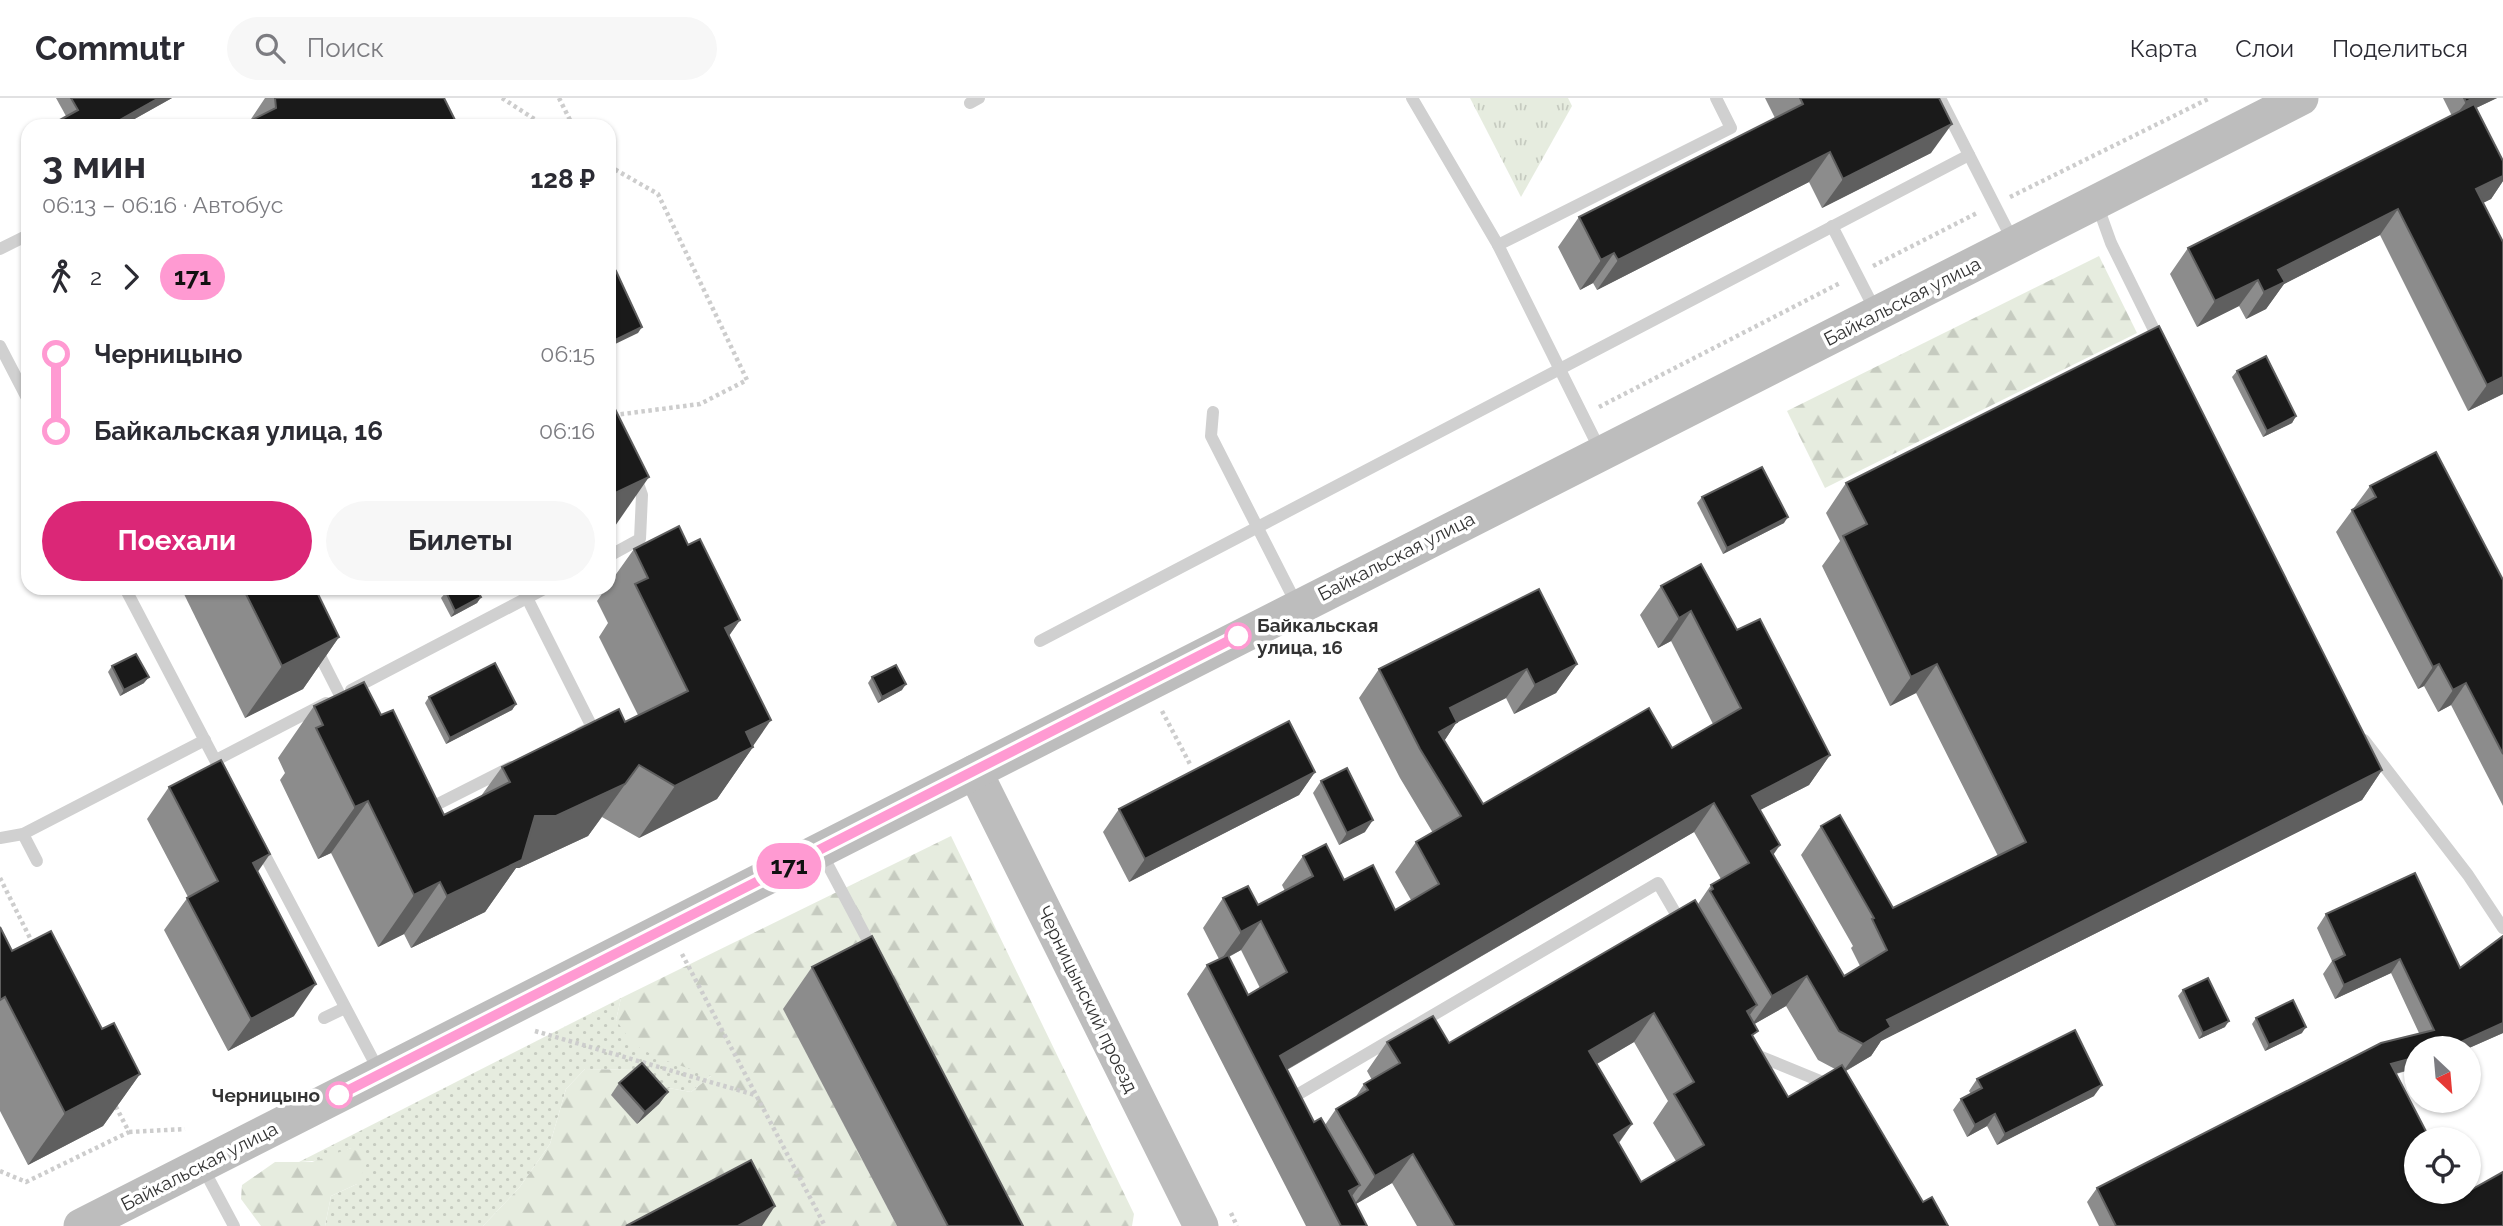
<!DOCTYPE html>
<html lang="ru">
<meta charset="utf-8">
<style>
body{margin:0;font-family:Raleway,sans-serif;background:#f7f7f7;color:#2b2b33;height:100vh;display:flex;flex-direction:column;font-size:26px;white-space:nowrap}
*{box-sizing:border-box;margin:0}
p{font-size:23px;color:#7c7c81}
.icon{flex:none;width:38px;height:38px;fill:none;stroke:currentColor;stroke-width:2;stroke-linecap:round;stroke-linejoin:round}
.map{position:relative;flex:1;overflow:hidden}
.drawer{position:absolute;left:21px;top:21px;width:595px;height:476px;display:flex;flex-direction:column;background:#fff;border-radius:21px;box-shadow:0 2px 5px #0004}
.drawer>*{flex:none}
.badge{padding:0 14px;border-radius:23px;font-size:24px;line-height:46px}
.needle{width:46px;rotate:154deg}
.tools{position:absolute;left:2404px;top:938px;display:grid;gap:14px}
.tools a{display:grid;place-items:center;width:77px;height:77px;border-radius:50%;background:#fff;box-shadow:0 2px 5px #0004;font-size:35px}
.map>.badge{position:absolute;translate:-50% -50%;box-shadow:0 0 0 4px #fff}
.legs{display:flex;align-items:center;gap:10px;height:77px;padding:0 21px;font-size:23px}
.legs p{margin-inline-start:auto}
.summary{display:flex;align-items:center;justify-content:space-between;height:119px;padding:0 21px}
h1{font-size:38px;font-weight:700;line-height:52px}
.action{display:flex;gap:14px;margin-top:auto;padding:14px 21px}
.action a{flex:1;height:80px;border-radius:42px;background:#db2777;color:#fff;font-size:28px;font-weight:700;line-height:80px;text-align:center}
.action a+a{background:#f7f7f7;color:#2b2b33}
ul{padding:0 21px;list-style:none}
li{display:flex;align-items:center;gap:24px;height:77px;font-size:26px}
li i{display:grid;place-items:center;width:10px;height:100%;margin:0 9px;background:currentColor}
li i::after{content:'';width:18px;height:18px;margin:-9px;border:5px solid;border-radius:50%;background:#fff}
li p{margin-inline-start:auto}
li:first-child i{background:linear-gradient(#0000 50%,currentColor 0)}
li:last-child i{background:linear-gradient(currentColor 50%,#0000 0)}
header{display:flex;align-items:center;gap:42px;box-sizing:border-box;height:98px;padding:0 35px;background:#fff;border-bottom:2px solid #e1e1e2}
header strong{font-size:33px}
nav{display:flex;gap:38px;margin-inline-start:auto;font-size:24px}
.search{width:490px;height:63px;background:#f7f7f7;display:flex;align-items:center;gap:18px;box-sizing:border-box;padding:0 24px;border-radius:38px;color:#7c7c81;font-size:26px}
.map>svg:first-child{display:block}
.grass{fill:url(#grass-dots)}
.forest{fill:url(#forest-firs)}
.park{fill:url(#park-tufts)}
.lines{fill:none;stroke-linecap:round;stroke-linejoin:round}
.path{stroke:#cdcdcd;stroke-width:4.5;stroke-dasharray:3.5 3.5;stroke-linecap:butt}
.lane{stroke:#d0d0d0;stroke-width:12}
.secondary{stroke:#bdbdbd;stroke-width:35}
.wall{fill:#8c8c8c;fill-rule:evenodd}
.shaded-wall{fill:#5f5f5f}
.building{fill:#1a1a1a;stroke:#5f5f5f;stroke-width:2;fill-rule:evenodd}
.line-1-casing{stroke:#fff;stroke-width:16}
.line-1{stroke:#ff9ad2;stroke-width:10}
.stop-1-dot{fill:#fff;stroke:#ff9ad2;stroke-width:3.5}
.labels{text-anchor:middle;stroke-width:7;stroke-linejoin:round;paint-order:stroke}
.street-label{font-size:19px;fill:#333;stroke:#fff}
.stop-label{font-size:19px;font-weight:bold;fill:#333;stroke:#fff;text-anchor:start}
</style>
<header>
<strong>Commutr</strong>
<div class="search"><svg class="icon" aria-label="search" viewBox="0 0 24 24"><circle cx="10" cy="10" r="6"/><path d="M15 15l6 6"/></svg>Поиск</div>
<nav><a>Карта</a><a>Слои</a><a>Поделиться</a></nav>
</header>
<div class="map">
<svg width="2503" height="1128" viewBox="0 0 2503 1128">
<defs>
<pattern id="grass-dots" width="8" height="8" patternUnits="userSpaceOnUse" patternTransform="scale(1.75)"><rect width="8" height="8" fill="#e6ecdf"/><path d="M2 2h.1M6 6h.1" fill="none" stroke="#c6cbc0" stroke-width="1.8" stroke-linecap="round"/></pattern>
<pattern id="forest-firs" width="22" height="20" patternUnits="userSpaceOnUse" patternTransform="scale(1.75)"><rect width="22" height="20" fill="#e6ecdf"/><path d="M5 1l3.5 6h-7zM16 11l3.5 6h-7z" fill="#c6cbc0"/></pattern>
<pattern id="park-tufts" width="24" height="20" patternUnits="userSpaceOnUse" patternTransform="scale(1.75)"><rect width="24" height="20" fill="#e6ecdf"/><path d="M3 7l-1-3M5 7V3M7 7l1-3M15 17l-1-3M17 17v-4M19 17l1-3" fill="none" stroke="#c6cbc0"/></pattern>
</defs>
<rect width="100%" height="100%" fill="#fff"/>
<!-- grass -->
<polygon class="grass" points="621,900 616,922 686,967 712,977 691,994 663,989 636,972 585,971 566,991 550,1046 519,1090 483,1128 325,1128 331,1098 357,1086 351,1050 326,1062 299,1064"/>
<!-- forest -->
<g class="forest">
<polygon points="2099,158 2137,235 1825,390 1787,313"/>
<polygon points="951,738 1134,1116 1132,1128 972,1128 784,911 897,1128 483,1128 519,1090 550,1046 566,991 585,971 636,972 663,989 691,994 711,978 658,960 633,946 616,922 621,900"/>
<polygon points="351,1050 370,1059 357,1086 331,1098 325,1128 261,1128 241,1101 242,1087 275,1064 312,1064"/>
</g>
<!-- park -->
<polygon class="park" points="1470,0 1568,0 1572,8 1521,99"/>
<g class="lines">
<!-- path -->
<g class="path">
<polyline points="502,0 545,28"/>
<polyline points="559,0 573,28"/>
<polyline points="609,68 658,96 747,282 700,306 615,317"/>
<polyline points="2010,99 2210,0"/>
<polyline points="1873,168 1977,115"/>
<polyline points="1599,309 1840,185"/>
<polyline points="1162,613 1191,668"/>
<polyline points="0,780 34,848"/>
<polyline points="682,856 825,1128"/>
<polyline points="535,933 755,997"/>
<polyline points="129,1034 185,1031"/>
<polyline points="0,1073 26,1084 129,1034 114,1005"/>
<polyline points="1231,1115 1237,1128"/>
</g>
<!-- lane -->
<g class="lane">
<polyline points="1412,0 1498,147 1600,352"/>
<polyline points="1940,0 2013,143"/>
<polyline points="970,5 979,0"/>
<polyline points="2097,106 2111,145 2161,246"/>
<polyline points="1832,128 1875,212"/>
<polyline points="1498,147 1731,30 1716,0"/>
<polyline points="0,151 28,137"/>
<polyline points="0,248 28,302"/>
<polyline points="1213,314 1211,338 1297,507"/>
<polyline points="609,458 640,441 642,397 635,377"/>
<polyline points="125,490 224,679"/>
<polyline points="522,490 592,629 580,635"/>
<polyline points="1040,543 1969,57"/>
<polyline points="316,550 346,609"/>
<polyline points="351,592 546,490"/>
<polyline points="2364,642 2468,777 2503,830"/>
<polyline points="216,662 326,605"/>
<polyline points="424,713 511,669"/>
<polyline points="23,736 37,763"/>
<polyline points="0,740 23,736 205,642"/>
<polyline points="260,748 379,973"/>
<polyline points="822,756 874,854"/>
<polyline points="324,920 345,910"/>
<polyline points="1755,952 1759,958 1830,987"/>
<polyline points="1285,1004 1658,785 1683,828"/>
<polyline points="203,1070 234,1128"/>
</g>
<!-- secondary -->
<g class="secondary">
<polyline points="975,674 1201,1128"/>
<polyline points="81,1128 2301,0"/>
</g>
</g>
<!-- wall -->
<g class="wall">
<polygon points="56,0 172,0 122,28 66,18"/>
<polygon points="265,0 444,0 458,28 240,28 249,24"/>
<polygon points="1765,0 1939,0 1931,55 1822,110 1809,84 1597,192 1593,185 1580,192 1558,149 1579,119 1775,20"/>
<polygon points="2443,0 2497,0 2476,10 2503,63 2503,83 2491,101 2483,105 2503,144 2503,296 2468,313 2380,137 2284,186 2266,211 2246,221 2239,208 2197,229 2170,176 2188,150 2452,18"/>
<polygon points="2237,273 2296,318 2292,325 2263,339 2232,279"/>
<path d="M 1846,385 L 2382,672 L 2362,702 L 1881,943 L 1871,958 L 1846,973 L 1923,1104 L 1948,1128 L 1417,1128 L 1392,1085 L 1356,1106 L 1367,1128 L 1306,1128 L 1187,896 L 1207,867 L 1219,861 L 1203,830 L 1223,800 L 1258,807 L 1285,793 L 1282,787 L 1303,758 L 1395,812 L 1411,802 L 1395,774 L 1416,744 L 1433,735 L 1400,680 L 1359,600 L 1379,571 L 1577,566 L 1556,595 L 1514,616 L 1506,600 L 1456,625 L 1444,643 L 1483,706 L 1672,650 L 1713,626 L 1671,543 L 1658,550 L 1640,517 L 1661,488 L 1737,532 L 1830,657 L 1809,687 L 1760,712 L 1773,757 L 1844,878 L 1860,868 L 1851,850 L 1853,848 L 1801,757 L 1821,728 L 1893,810 L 1998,758 L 1916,595 L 1890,608 L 1822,468 L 1840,443 L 1826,415 ZM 1694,734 L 1721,781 L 1711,787 L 1698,806 L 1449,945 L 1387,944 L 1367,973 L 1372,982 L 1364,986 L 1355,1000 L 1336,1011 L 1325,1027 L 1314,1024 L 1287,972 ZM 1241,852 L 1260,890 L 1248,897 L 1229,859 ZM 1786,908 L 1818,962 L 1835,971 L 1788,999 L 1753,939 L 1754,926 ZM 1634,944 L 1668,1003 L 1653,1025 L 1676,1063 L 1641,1084 L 1619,1045 L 1632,1026 L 1597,966 Z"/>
<polygon points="2370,388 2503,482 2503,708 2451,607 2438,614 2424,588 2418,591 2336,434"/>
<polygon points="1702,399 1784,425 1723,456 1697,405"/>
<polygon points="688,447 740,522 729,538 753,649 717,701 639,740 602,719 588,738 519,770 516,770 485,814 411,850 404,836 378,849 331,755 318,761 280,682 285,675 278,660 314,608 381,617 444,717 481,698 502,669 625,624 638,617 599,539 608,525 597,503 606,490 609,490 609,486 634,451"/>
<polygon points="181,490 315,490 339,539 303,591 245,620"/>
<polygon points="446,494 481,499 477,505 451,519 441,500"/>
<polygon points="112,568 144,585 120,598 108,574"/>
<polygon points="872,579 902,592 878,605 868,585"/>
<polygon points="429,599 516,606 512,612 446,646 425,605"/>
<polygon points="1315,674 1299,697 1129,784 1103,734 1119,711"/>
<polygon points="1321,683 1365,734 1339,747 1313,695"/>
<polygon points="169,689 258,774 294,918 228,953 164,832 188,799 147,721"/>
<polygon points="2326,816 2460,870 2503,838 2503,935 2469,950 2417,950 2417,970 2396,976 2459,1098 2503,1128 2099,1128 2087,1104 2097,1090 2419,935 2391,875 2335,901 2323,876 2332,863 2317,830"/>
<polygon points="0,829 12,853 102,931 140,976 103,1028 28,1067 0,1013"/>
<polygon points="812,869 1023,1128 897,1128 783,911"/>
<polygon points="2183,892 2225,929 2199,941 2178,898"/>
<polygon points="2256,920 2302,935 2265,953 2252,926"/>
<polygon points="1977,981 2094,998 1997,1047 1987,1028 1967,1039 1953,1012 1961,1001 1971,996 1969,993"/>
<polygon points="619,985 668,994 659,1006 637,1026 611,997"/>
</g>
<!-- shaded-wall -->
<g class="shaded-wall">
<polygon points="159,0 172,0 122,28 109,28"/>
<polygon points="2473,0 2497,0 2453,21 2466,4"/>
<polygon points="1952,26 1931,55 1822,110 1843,81"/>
<polygon points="1830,54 1809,84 1597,192 1618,162"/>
<polygon points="2503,78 2503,83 2491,101 2458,117 2476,91"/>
<polygon points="2398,111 2380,137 2284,186 2266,211 2246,221 2264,194 2278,172"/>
<polygon points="1614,155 1593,185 1580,192 1601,162"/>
<polygon points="2258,182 2239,208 2197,229 2215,203"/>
<polygon points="642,229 638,235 609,249 609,245"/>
<polygon points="2503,279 2503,296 2468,313 2487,287"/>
<polygon points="2296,318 2292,325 2263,339 2267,333"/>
<polygon points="649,379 613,431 609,432 609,398"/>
<polygon points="1788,419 1784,425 1723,456 1727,450"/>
<polygon points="481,499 477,505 451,519 455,513"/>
<polygon points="1691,513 1671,543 1658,550 1679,520"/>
<polygon points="740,522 703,574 725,530"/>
<polygon points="339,539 303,591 245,620 282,568"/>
<polygon points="1577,566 1556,595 1514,616 1535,587"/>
<polygon points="1937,566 1916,595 1890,608 1911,579"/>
<polygon points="2439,566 2424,588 2418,591 2433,569"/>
<polygon points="1527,571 1506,600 1456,625 1437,654 1425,660 1450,610"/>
<polygon points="149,579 144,585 120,598 124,592"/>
<polygon points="2466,585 2451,607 2438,614 2453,592"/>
<polygon points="906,586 902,592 878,605 882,599"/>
<polygon points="516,606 512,612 446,646 450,640"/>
<polygon points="771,622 751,651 753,649 717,701 639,740 675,688 746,634"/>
<polygon points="1830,657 1809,687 1731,727 1752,698"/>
<polygon points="639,667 588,738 519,770 516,770 485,814 411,850 447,798 535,718"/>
<polygon points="2382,672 2362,702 1881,943 1871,958 1842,975 1863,946 1887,922"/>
<polygon points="1315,674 1299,697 1129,784 1145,761"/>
<polygon points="368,703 331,755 318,761 355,709"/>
<polygon points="1714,705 1694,734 1267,983 1280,958"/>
<polygon points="1373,722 1365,734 1339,747 1347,735"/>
<polygon points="1780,747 1760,776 1771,753"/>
<polygon points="270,756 248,788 253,765"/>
<polygon points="440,784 404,836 378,849 414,797"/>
<polygon points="1261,823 1241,852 1220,863 1241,834"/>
<polygon points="2400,861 2391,875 2335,901 2344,887"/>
<polygon points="1807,878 1786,908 1751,928 1772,898"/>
<polygon points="316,886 294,918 228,953 251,921"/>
<polygon points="1757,907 1736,936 1747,913"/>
<polygon points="1654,915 1634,944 1569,982 1589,953"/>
<polygon points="2229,923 2225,929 2199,941 2203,935"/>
<polygon points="2503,925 2503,935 2469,950 2448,950"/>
<polygon points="2306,929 2302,935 2265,953 2269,947"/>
<polygon points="2417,959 2417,970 2381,979 2391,966"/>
<polygon points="140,976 103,1028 28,1067 65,1015"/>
<polygon points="2102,987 2094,998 1997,1047 2005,1036"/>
<polygon points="668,994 659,1006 637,1026 645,1014"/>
<polygon points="1995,1016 1987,1028 1967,1039 1975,1027"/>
<polygon points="1632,1026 1611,1055 1614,1037"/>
<polygon points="1413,1056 1392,1085 1354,1107 1375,1078"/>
<polygon points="1360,1087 1339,1116 1349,1093"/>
<polygon points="775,1108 762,1128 738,1128"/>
</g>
<!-- building -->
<g class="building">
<polygon points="71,0 159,0 109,28 49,28 78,12"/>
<polygon points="275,0 444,0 458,28 381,28 380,26 376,28 240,28 276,10"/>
<polygon points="1800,0 1939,0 1952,26 1843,81 1830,54 1618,162 1614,155 1601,162 1579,119 1803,6"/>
<polygon points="2464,0 2473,0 2466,4"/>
<polygon points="2474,6 2503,63 2503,78 2476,91 2503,144 2503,279 2487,287 2398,111 2278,172 2285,184 2264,194 2258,182 2215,203 2188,150"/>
<polygon points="616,173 642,229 609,245 609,177"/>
<polygon points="2159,228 2382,672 1887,922 1891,929 1863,946 1839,933 1807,878 1772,898 1710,793 1713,791 1711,787 1749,765 1714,705 1280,958 1314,1024 1321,1020 1360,1087 1349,1093 1367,1128 1341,1128 1207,867 1228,857 1248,897 1287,874 1261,823 1241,834 1223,800 1248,788 1258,807 1313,778 1303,758 1326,746 1344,782 1373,767 1395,812 1439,786 1416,744 1461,718 1420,651 1379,571 1539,491 1577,566 1535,587 1527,571 1450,610 1457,624 1439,634 1483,706 1649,610 1672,650 1741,610 1691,513 1679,520 1661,488 1701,466 1737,532 1760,521 1830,657 1752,698 1780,747 1771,753 1844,878 1887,852 1872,821 1874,820 1821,728 1840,717 1893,810 2026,744 1937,566 1911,579 1843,438 1867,426 1846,385"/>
<polygon points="2266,258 2296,318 2267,333 2237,273"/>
<polygon points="609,299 649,379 609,398"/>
<polygon points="2436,354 2503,482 2503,656 2466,585 2453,592 2439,566 2433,569 2352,412 2376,399 2370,388"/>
<polygon points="1762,369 1788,419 1727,450 1702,399"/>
<polygon points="679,428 688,447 700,441 740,522 725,530 771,622 746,634 753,649 675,688 639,667 625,686 556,718 535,718 522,762 447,798 440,784 414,797 368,703 355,709 316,630 323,627 314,608 364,584 381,617 393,612 444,717 510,684 502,669 619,611 625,624 688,593 635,486 648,480 634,451"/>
<polygon points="243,490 315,490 339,539 282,568"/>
<polygon points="453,490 476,490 481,499 455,513 446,494"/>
<polygon points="136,556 149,579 124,592 112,568"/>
<polygon points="495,565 516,606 450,640 429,599"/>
<polygon points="896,567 906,586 882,599 872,579"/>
<polygon points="1289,623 1315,674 1145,761 1119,711"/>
<polygon points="221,662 270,756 253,765 316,886 251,921 187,800 218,783 169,689"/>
<polygon points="1347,670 1373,722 1347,735 1321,683"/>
<polygon points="2415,775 2460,870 2503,838 2503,925 2448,950 2417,950 2417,959 2391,966 2430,1041 2417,1041 2417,1094 2456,1094 2459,1098 2467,1094 2469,1094 2469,1093 2503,1074 2503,1128 2116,1128 2097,1090 2381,945 2434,932 2400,861 2344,887 2333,863 2345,857 2326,816"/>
<path d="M 1695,802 L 1757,907 L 1747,913 L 1758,933 L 1752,937 L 1788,999 L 1842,967 L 1923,1104 L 1932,1099 L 1948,1128 L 1455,1128 L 1413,1056 L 1375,1078 L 1336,1011 L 1368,992 L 1364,986 L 1400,965 L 1387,944 L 1433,918 L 1449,945 ZM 1654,915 L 1694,984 L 1674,996 L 1704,1047 L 1641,1084 L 1614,1037 L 1632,1026 L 1589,953 Z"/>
<polygon points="0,829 12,853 51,833 102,931 114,925 140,976 65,1015 5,899 0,902"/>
<polygon points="872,838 1023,1128 948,1128 812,869"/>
<polygon points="2208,880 2229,923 2203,935 2183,892"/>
<polygon points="2293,902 2306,929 2269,947 2256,920"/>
<polygon points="2075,932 2102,987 2005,1036 1995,1016 1975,1027 1961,1001 1982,990 1977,981"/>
<polygon points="642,965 668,994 645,1014 619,985"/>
<polygon points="751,1062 775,1108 738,1128 626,1128"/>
</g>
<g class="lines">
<!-- line-1 casing -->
<g class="line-1-casing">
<polyline id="line-1" points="339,997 1238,538"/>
</g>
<!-- line-1 -->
<use href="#line-1" class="line-1"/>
</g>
<!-- markers -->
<g class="stop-1-dot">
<circle cx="1238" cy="538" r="12"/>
<circle cx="339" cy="997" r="12"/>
</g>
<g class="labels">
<!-- street labels -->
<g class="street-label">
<text transform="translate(1902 203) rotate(-27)" y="7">Байкальская улица</text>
<text transform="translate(1396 458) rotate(-27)" y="7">Байкальская улица</text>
<text transform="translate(1088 901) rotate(64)" y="7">Черницынский проезд</text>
<text transform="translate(199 1068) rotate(-27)" y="7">Байкальская улица</text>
</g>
<!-- stop labels -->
<g class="stop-label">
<text x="1257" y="534">Байкальская<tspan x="1257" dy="22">улица, 16</tspan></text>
<text x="320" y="1004" text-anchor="end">Черницыно</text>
</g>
</g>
</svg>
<div class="tools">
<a><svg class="needle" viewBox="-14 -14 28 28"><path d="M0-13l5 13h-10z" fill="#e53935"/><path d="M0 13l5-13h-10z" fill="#7c7c81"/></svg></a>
<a><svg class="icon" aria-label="locate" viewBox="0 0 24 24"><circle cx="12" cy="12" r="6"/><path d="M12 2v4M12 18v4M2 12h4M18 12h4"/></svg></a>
</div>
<b class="badge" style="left:789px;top:768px;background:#ff9ad2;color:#111">171</b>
<section class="drawer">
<div class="summary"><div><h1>3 мин</h1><p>06:13 – 06:16 · Автобус</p></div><b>128 ₽</b></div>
<div class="legs"><svg class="icon" aria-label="walk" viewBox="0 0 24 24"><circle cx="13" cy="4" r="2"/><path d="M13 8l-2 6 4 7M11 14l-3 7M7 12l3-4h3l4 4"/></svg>2<svg class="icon" aria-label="forward" viewBox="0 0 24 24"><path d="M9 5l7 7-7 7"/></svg><b class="badge" style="background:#ff9ad2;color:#111">171</b></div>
<ul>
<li><i style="color:#ff9ad2"></i><b>Черницыно</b><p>06:15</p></li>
<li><i style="color:#ff9ad2"></i><b>Байкальская улица, 16</b><p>06:16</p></li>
</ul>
<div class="action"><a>Поехали</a><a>Билеты</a></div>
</section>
</div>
